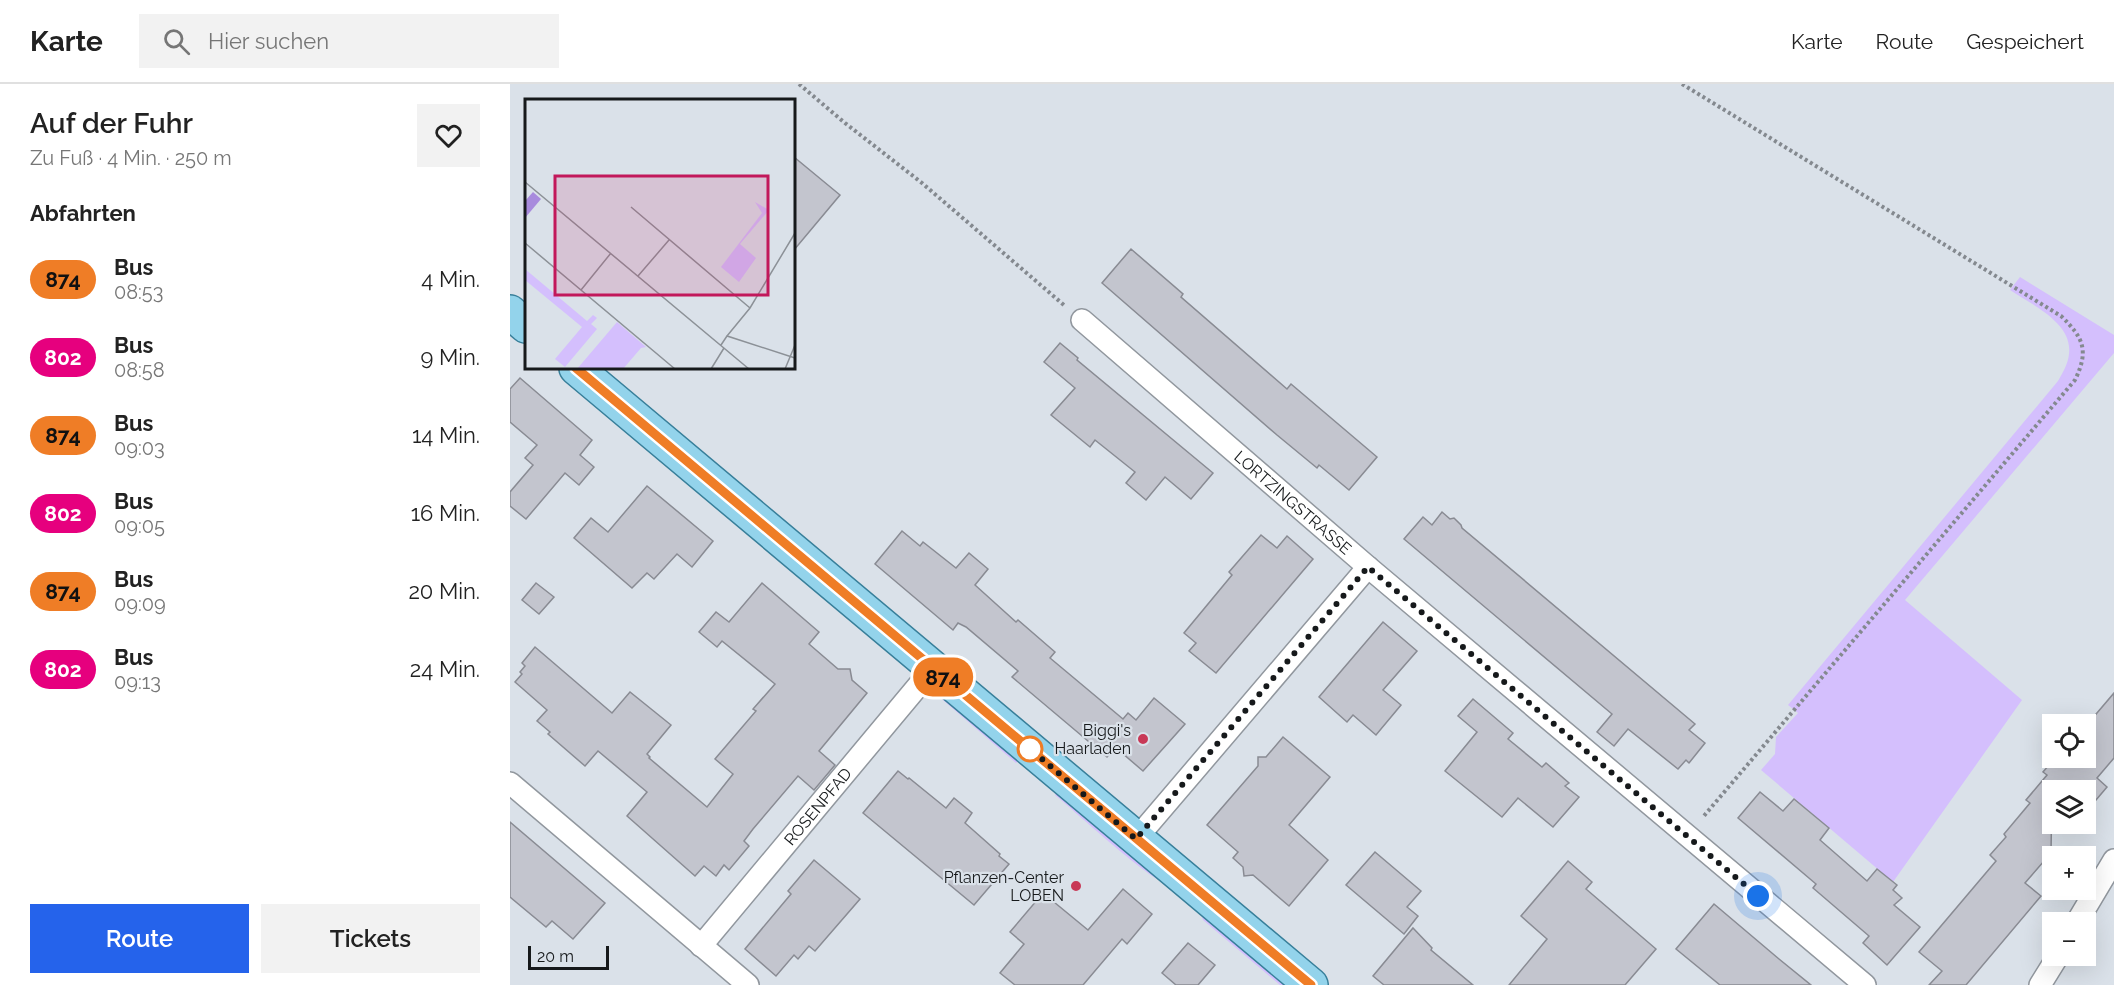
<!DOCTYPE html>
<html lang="de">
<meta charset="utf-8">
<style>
body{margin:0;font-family:Raleway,sans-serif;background:#f2f2f2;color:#222;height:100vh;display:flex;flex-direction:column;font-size:22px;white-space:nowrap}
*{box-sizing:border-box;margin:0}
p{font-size:20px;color:#767676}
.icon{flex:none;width:33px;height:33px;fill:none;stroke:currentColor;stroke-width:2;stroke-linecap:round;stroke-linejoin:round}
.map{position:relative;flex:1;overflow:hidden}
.sheet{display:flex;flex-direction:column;background:#fff;width:510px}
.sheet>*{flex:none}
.badge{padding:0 12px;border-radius:20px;font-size:21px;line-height:39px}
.fabs{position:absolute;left:1532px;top:630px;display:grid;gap:12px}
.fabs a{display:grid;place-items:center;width:54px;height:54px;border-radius:0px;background:#fff;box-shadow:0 6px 24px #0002;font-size:30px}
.scale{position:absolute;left:18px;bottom:15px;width:81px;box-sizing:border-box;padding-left:6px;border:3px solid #16191b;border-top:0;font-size:16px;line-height:21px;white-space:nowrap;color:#16191b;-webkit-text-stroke:4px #dae1e9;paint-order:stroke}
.you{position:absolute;width:30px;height:30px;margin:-15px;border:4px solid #fff;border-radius:50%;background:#1a73e8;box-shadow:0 0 0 9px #1a73e833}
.map>.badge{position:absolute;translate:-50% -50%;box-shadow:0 0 0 3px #fff}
h2{padding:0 30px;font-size:22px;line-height:54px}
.round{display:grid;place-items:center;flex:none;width:63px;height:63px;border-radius:0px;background:#f2f2f2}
.headline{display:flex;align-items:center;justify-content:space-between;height:102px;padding:0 30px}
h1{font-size:28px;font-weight:600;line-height:45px}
.button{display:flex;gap:12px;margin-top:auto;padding:12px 30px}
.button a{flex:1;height:69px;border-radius:0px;background:#2563eb;color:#fff;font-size:24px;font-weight:600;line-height:69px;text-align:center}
.button a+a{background:#f2f2f2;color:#222}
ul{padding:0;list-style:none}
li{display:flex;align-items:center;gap:18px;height:78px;padding:0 30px}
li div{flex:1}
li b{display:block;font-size:22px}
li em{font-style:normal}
li .badge{min-width:66px;font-weight:700;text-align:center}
header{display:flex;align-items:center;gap:36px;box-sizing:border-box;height:84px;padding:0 30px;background:#fff;border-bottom:2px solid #e0e0e0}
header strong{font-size:28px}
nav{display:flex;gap:33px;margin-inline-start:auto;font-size:21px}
.search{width:420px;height:54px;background:#f2f2f2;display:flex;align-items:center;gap:15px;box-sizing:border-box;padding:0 21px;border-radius:0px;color:#767676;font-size:22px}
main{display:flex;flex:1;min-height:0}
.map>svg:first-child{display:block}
.green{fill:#d4bffd}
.building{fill:#c3c5ce;stroke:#898b93;stroke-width:1.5}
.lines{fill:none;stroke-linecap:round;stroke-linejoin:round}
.street-casing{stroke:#91979e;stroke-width:24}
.primary-casing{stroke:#387f9a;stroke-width:36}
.path{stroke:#84898f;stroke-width:4;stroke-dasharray:3 3;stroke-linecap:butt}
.street{stroke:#fff;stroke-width:21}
.primary{stroke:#93d3eb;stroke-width:33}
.line-casing{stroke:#fff;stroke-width:14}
.line{stroke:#ef7d26;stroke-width:9}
.walk{stroke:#16191b;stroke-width:6;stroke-dasharray:0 10.8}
.poi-dot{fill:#c83856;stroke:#dae1e9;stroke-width:2}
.stop-dot{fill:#fff;stroke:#ef7d26;stroke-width:3}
.labels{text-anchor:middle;stroke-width:4.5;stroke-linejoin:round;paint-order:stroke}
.street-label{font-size:16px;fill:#16191b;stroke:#dae1e9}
.poi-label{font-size:16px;fill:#16191b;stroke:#dae1e9;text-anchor:end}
.inset-road{fill:none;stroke:#8c9197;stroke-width:1.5}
.view{fill:#c2185b;fill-opacity:0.15;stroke:#c2185b;stroke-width:3}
.inset-edge{fill:none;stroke:#16191b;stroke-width:3}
</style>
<header>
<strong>Karte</strong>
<div class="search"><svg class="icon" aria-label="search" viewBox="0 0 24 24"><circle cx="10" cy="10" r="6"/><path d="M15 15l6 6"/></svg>Hier suchen</div>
<nav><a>Karte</a><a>Route</a><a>Gespeichert</a></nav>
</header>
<main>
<section class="sheet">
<div class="headline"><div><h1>Auf der Fuhr</h1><p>Zu Fuß · 4 Min. · 250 m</p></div><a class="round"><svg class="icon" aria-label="heart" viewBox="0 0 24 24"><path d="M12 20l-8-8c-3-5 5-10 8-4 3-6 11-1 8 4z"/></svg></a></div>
<h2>Abfahrten</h2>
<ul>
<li><span class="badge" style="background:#ef7d26;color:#111">874</span><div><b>Bus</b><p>08:53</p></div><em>4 Min.</em></li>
<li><span class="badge" style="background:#e6007e;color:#fff">802</span><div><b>Bus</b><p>08:58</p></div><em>9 Min.</em></li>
<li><span class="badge" style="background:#ef7d26;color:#111">874</span><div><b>Bus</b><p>09:03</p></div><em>14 Min.</em></li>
<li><span class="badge" style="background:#e6007e;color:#fff">802</span><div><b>Bus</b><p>09:05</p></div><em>16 Min.</em></li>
<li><span class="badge" style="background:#ef7d26;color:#111">874</span><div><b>Bus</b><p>09:09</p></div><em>20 Min.</em></li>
<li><span class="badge" style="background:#e6007e;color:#fff">802</span><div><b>Bus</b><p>09:13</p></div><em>24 Min.</em></li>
</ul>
<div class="button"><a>Route</a><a>Tickets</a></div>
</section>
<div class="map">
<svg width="1604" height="901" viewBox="0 0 1604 901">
<rect width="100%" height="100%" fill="#dae1e9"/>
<!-- green -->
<g class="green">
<path d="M 1510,193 L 1604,251 L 1604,269 L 1395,516 L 1512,616 L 1383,798 L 1251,686 L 1265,670 L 1266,653 L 1288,629 L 1278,621 L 1548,297 C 1553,288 1558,280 1559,270 C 1563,239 1522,221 1500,206 Z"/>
<polygon points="421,599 511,674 506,679 419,604"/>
<path d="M 549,706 L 652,797 C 639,795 561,724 545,711 Z"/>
<polygon points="691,830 781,901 770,901 693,836"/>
</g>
<!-- building -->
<g class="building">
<polygon points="284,73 330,111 284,166"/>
<polygon points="621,165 673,210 671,213 777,305 781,300 867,373 839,406 809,381 807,384 767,351 592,199"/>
<polygon points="550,259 568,274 567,276 703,389 681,415 655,393 636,416 616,399 625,388 585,356 580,363 541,331 565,304 534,278"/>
<polygon points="10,294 82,356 70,371 84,383 69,401 55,389 16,435 0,422 0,408 23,381 15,374 27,361 0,338 0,305"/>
<polygon points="137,402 203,457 182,483 167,470 144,495 137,489 122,504 64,454 81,434 98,448"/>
<polygon points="932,428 940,435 944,434 951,441 952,444 1185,640 1179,646 1195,659 1179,679 1176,676 1168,685 1118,645 1104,662 1087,648 1102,630 894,455 913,433 922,441"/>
<polygon points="392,447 410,462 413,458 446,484 459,469 478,485 465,501 506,538 508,536 545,568 540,574 613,635 618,629 626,636 644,614 675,640 633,687 605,663 597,673 502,593 508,587 456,543 448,539 443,546 365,480"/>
<polygon points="751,451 767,464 777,452 803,475 706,589 679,567 686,559 674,549 722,491 719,488"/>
<polygon points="26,499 44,513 29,530 12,516"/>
<polygon points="252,499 309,548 299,560 328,585 340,585 342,596 357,609 309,667 325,681 304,706 288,692 243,745 234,757 239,762 219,786 214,781 206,792 194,782 185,792 117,732 137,708 88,667 75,682 38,650 40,648 27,637 37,626 5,598 12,590 10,588 15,582 12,579 25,563 102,629 120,608 161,641 137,670 140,673 139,674 197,723 223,690 205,675 246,627 243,625 265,600 212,557 207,563 189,548 206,528 219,538"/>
<polygon points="873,538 907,567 873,606 891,621 866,651 843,631 837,638 809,613"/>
<polygon points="1604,609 1604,674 1587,694 1597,703 1575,729 1575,706 1542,706 1541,769 1515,799 1531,812 1456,901 1419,901 1432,887 1409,868 1486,777 1480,771 1496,753 1494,750 1520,719 1516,716 1537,691 1533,688 1545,674 1575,674 1575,643"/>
<polygon points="963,615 1003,649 998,655 1032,683 1036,679 1059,699 1055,702 1069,713 1043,743 1008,714 992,733 935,687 967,648 948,632"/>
<polygon points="773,653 820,693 779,741 818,776 779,822 743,791 734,792 733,783 723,774 728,768 697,741 748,682 748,673 756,673"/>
<polygon points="388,687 398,695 399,694 436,724 444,714 462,729 455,739 490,770 489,772 499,780 464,821 353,729"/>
<polygon points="1250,708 1273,727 1284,715 1319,744 1310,756 1357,797 1367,785 1387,801 1383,806 1392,814 1384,821 1410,843 1377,881 1353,859 1359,852 1303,804 1306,800 1228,734"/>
<polygon points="0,738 95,819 63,855 42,837 36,843 0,813"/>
<polygon points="865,768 911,807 897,823 908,832 894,850 836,801"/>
<polygon points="304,776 350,815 305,867 299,862 288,875 284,871 266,892 235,865 281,810 278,807"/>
<polygon points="1058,777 1082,798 1076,805 1146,865 1115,901 999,901 1037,855 1011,832"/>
<polygon points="613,805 642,830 617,860 612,855 573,901 505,901 490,889 514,860 500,848 533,809 578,846"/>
<polygon points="1204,820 1269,875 1301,901 1210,901 1166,865"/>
<polygon points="903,844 922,864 921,866 963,901 874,901 863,892"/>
<polygon points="678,859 705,881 688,901 666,901 652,889"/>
</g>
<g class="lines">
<!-- street casing -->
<g class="street-casing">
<g id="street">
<path id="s1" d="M 572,236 L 858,483 L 1355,901"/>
<polyline points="0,699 238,901"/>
<polyline points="626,755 858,483"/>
<polyline points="1567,838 1604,776"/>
<path id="s2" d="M 191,862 L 423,584"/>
<polyline points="1530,901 1548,872"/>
</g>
</g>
<!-- primary casing -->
<g class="primary-casing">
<g id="primary">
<polyline points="0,228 16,242"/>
<polyline points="66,284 801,901"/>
</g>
</g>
<!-- path -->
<g class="path">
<polyline points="289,0 335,39 412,99 555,222"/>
<path d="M 1172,0 L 1551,232 C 1574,254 1579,267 1565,296 L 1193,733"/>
</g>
<!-- street -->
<use href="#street" class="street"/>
<!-- primary -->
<use href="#primary" class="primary"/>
</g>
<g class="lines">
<!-- line casing -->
<g class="line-casing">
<polyline id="line" points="66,284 801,901"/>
</g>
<!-- line -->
<use href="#line" class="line"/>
<!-- walk -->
<polyline class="walk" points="520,665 518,663 626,755 858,483 1248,812"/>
</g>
<!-- markers -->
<g class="poi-dot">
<circle cx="633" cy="655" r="6"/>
<circle cx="566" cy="802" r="6"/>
</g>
<circle class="stop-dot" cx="520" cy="665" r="12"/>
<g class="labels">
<!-- street labels -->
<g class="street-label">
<text dy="6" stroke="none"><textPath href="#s1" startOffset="279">LORTZINGSTRASSE</textPath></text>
<text dy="6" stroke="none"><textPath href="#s2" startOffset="182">ROSENPFAD</textPath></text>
</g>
<!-- poi labels -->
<g class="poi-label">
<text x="621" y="652">Biggi's<tspan x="621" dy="18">Haarladen</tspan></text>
<text x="554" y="799">Pflanzen-Center<tspan x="554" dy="18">LOBEN</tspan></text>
</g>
</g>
<!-- overview -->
<g transform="translate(15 15)">
<rect width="270" height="270" fill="#dae1e9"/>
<path d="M 230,103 L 244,111 L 215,145 L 231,159 L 214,183 L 196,168 L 237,114 ZM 0,170 L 62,222 L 68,216 L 72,219 L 66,225 L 72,230 L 40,268 L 30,260 L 57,228 L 0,181 ZM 92,223 L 121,248 L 116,249 L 98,270 L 52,270 Z" fill="#d4bffd"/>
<path d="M 8,93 L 16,100 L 0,119 L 0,102 Z" fill="#a88bdd"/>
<path class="inset-road" d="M 0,83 L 224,270M 106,108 L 225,209M 0,144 L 150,270M 113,177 L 144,141M 56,191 L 86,154M 202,237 L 225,209 L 270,134M 196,246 L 202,237 L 270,259M 186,270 L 199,249M 260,270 L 270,246"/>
<path class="view" d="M 30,77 L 243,77 L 243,196 L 30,196 Z"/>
<rect width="270" height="270" class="inset-edge"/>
</g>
</svg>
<div class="fabs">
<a><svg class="icon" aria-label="locate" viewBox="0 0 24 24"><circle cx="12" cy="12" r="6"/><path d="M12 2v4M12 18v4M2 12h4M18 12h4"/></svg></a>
<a><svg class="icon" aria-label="layers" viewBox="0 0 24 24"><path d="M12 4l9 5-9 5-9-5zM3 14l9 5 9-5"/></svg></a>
<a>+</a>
<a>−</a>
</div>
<div class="scale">20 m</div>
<div class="you" style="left:1248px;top:812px"></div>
<b class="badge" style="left:433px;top:593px;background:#ef7d26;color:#111">874</b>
</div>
</main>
